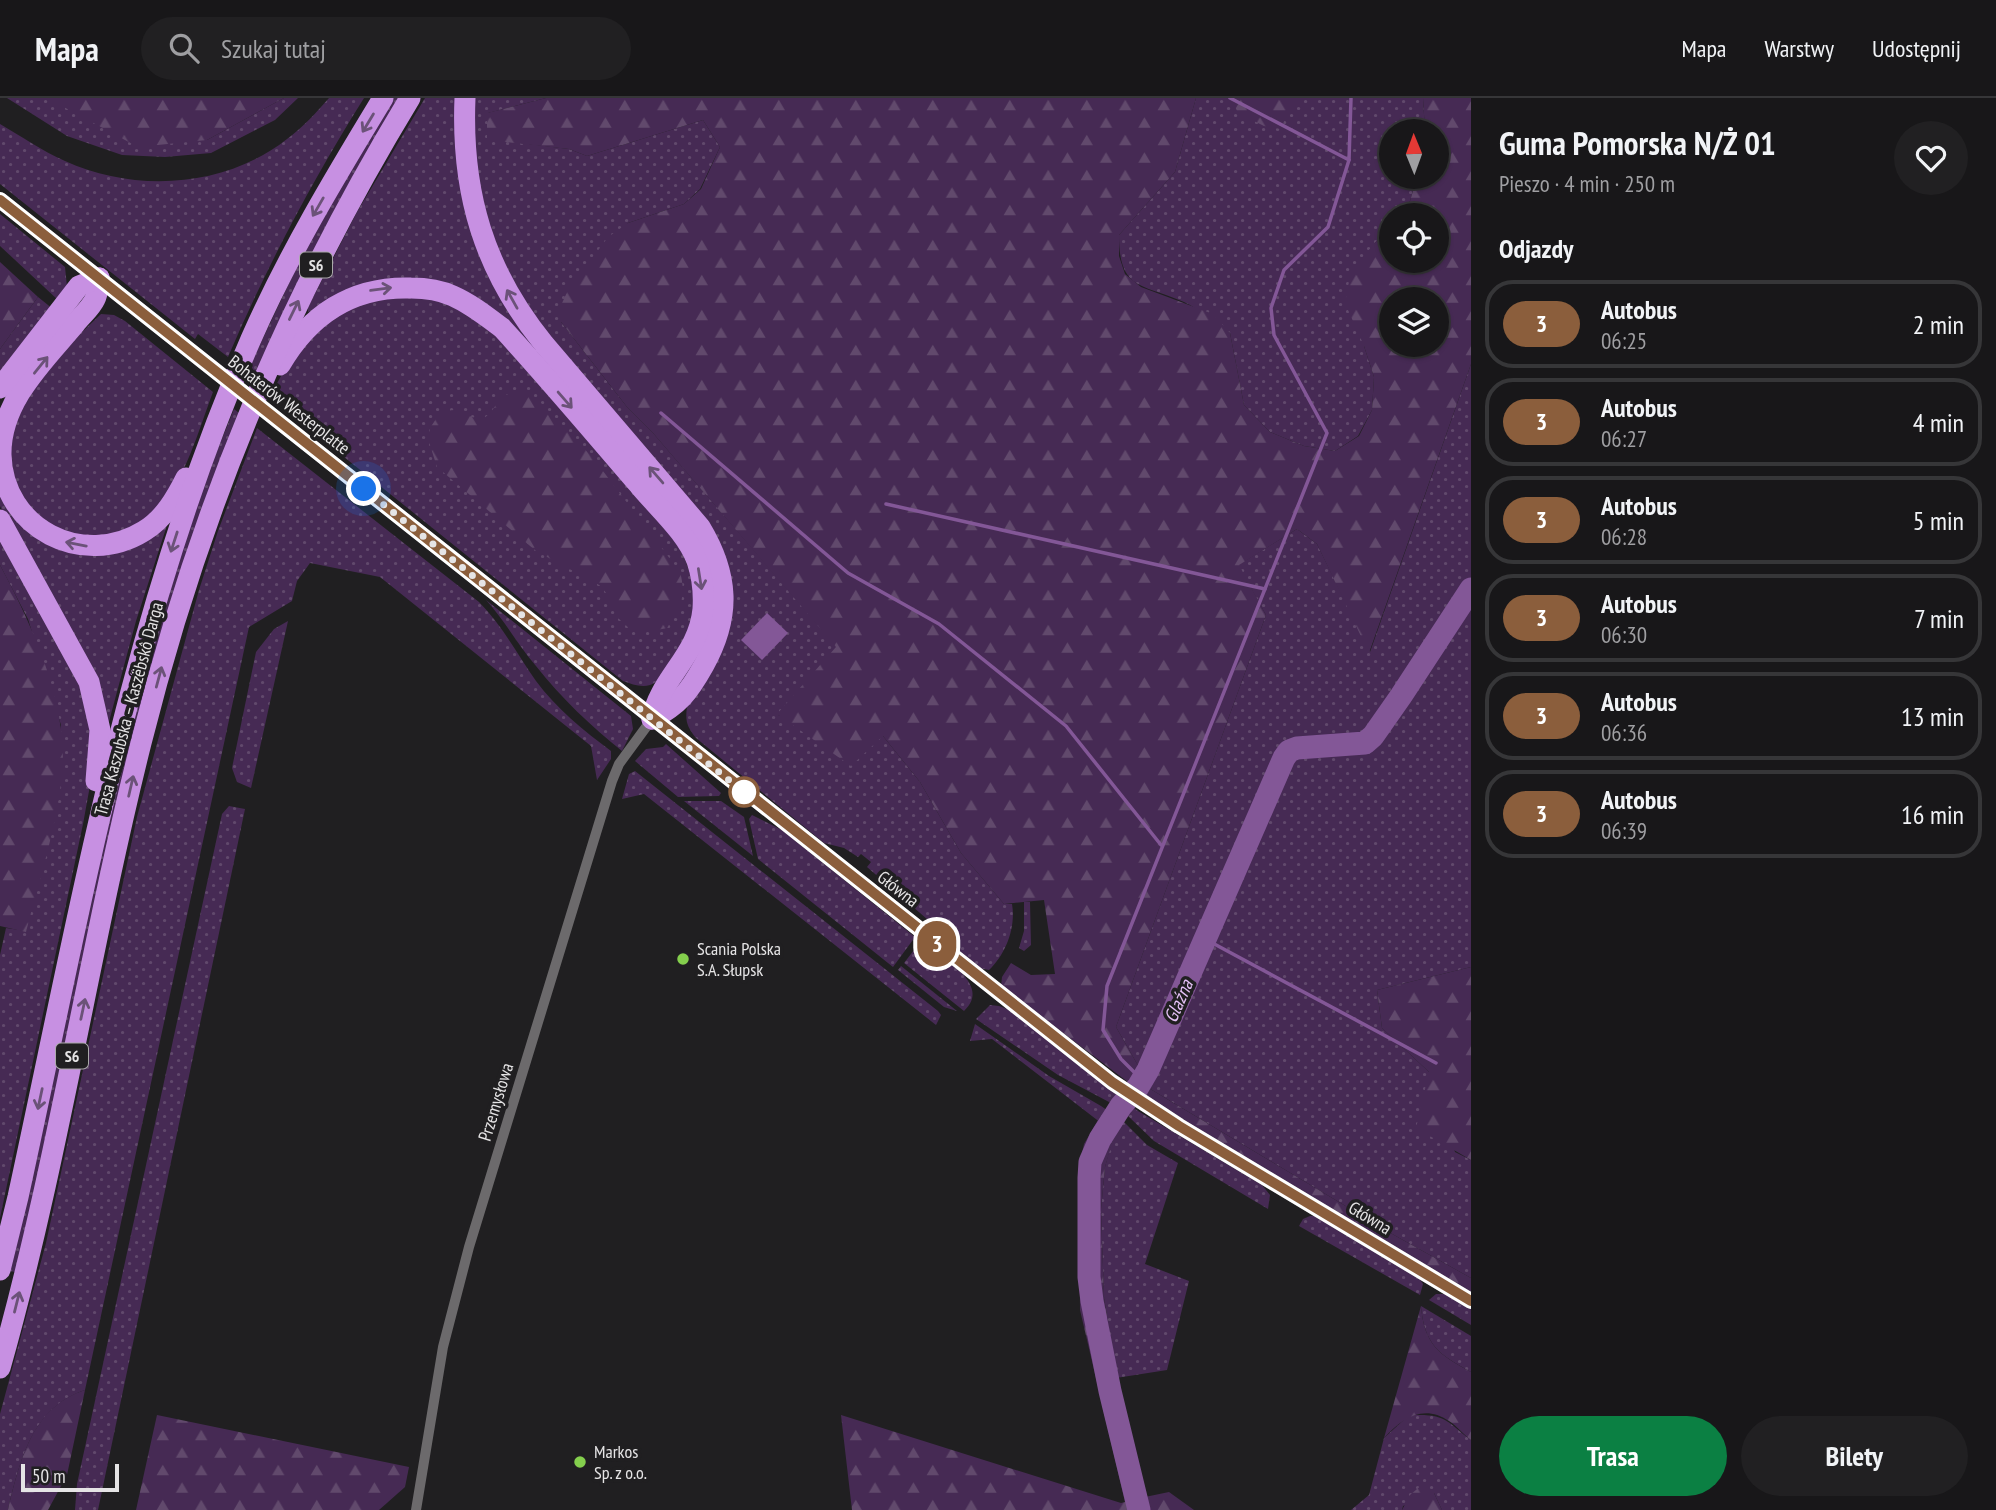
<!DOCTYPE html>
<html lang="pl">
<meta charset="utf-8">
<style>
body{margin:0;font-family:"PT Sans Narrow",sans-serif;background:#212022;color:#f1f3f6;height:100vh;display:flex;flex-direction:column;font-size:26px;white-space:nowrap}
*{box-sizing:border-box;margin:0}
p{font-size:23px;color:#9f9fa2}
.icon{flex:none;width:38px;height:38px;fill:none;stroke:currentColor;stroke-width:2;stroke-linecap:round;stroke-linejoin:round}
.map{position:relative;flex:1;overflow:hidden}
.details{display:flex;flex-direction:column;background:#181719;width:525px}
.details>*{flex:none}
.badge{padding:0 14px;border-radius:23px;font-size:24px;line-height:46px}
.needle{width:46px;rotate:359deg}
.fabs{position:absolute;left:1379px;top:21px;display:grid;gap:14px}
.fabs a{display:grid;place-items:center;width:70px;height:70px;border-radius:50%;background:#181719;box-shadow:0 2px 5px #0004,0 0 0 2px #363638;font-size:35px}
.scale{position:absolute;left:21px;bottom:18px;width:98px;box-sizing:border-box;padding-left:7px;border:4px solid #e5e4e5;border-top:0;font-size:19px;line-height:24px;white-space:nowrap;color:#e5e4e5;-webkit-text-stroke:5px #201f21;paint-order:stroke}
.you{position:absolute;width:35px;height:35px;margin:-18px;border:5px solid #fff;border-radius:50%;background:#1a73e8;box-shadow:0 0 0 10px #1a73e833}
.map>.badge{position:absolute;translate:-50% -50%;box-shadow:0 0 0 4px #fff}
h2{padding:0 28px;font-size:26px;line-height:63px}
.round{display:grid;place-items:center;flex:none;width:74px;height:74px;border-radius:37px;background:#212022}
.summary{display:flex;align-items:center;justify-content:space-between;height:119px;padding:0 28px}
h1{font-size:33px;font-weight:600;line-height:52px}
.button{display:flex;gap:14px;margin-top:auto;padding:14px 28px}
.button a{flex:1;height:80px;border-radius:42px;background:#0b8043;color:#fff;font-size:28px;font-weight:600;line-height:80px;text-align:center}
.button a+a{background:#212022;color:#f1f3f6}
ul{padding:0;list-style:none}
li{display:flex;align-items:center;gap:21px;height:88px;margin:0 14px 10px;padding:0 14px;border:4px solid #363638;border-radius:28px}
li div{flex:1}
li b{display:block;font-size:26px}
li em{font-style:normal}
li .badge{min-width:77px;font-weight:700;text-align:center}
header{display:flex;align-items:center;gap:42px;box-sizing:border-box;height:98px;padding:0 35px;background:#181719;border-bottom:2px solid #363638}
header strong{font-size:33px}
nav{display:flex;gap:38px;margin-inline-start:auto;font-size:24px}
.search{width:490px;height:63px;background:#212022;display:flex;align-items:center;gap:18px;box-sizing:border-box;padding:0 24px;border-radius:38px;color:#9f9fa2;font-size:26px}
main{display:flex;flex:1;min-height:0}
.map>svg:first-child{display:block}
.grass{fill:url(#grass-dots)}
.forest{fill:url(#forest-firs);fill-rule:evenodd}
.water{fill:#835797}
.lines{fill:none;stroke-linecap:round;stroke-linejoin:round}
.stream{stroke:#835797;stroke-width:3.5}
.river{stroke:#835797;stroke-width:23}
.street{stroke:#6c6a6c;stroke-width:10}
.secondary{stroke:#6c6a6c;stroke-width:16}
.highway{stroke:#c790e2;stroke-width:21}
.oneway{stroke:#6b5278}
.line-casing{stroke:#fff;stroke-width:16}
.line{stroke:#8b5e3c;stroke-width:10}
.walk{stroke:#e5e4e5;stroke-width:7;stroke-dasharray:0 12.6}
.stop-dot{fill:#fff;stroke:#8b5e3c;stroke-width:3.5}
.poi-dot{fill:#84cf4d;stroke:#201f21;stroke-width:2.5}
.labels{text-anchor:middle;stroke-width:7;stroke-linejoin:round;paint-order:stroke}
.shield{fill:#201f21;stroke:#aaa9aa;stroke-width:2}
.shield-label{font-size:16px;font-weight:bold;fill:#e5e4e5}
.street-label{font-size:18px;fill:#e5e4e5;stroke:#201f21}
.poi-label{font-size:18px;fill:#e5e4e5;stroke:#201f21;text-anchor:start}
.water-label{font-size:19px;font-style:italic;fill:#e6c2f8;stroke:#201f21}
</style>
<header>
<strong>Mapa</strong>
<div class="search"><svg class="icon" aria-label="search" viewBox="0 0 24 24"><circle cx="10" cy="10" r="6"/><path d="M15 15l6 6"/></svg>Szukaj tutaj</div>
<nav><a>Mapa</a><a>Warstwy</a><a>Udostępnij</a></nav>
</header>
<main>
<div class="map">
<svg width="1471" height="1412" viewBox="0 0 1471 1412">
<defs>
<pattern id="grass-dots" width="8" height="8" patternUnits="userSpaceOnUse" patternTransform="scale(1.75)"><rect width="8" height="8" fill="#462a54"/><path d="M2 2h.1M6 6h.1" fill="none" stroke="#61496c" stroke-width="1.8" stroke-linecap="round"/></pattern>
<pattern id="forest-firs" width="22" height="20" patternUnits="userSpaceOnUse" patternTransform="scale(1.75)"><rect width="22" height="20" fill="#462a54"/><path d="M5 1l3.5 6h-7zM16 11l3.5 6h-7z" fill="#61496c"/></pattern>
</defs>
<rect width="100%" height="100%" fill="#201f21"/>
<!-- grass -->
<g class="grass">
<polygon points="7,0 52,0 207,42 284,0 298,0 275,22 211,55 165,59 122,57 67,38"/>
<path d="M 329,0 L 364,0 C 312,83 266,170 228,259 L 198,236 L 195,241 L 0,86 L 0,26 C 21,38 42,53 65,63 C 135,95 225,90 287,41 C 303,29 316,15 329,0 Z"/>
<path d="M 390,0 L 400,0 C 343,88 296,183 255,280 L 247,274 L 308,145 Z"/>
<polygon points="425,0 459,0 474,144 691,428 708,542 672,600 706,531 683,429 447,189 308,214 308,209 357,114"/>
<path d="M 474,0 L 546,0 L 488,15 L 487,41 L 569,51 L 587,58 L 703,22 L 720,49 L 700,91 L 684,106 L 628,125 L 561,224 L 627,309 L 653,335 L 837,549 L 778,617 L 883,638 L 920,684 L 961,755 L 1004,806 L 1012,806 C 1016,829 1006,856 989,872 L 978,870 L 931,834 L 935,828 L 867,769 L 871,764 L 861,756 L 858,759 L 844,750 L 824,745 L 696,640 C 687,629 685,623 687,609 L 730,511 L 543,236 L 494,147 L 475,79 Z"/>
<path d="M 1196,0 L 1423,0 L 1425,33 L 1391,33 L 1391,79 L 1417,79 L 1410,103 L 1398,117 L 1391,117 L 1391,126 L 1375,145 L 1364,248 L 1374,279 L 1372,312 L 1358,338 L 1335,353 L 1304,348 L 1270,334 L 1244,307 L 1230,235 C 1215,225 1200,211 1184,204 C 1141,185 1119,193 1119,137 L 1175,74 Z"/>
<polygon points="0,116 65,169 67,189 58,202 0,148"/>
<polygon points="38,199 53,211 0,277 0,251"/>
<path d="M 423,199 L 452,207 L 469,216 L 511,251 L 678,445 C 688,467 696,489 694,514 C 693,531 667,583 650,587 C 641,590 632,586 623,583 L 298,322 L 301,318 L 272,294 L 293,257 L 316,230 L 368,202 Z"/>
<path d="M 101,216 L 114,217 L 125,223 L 213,294 C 199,331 184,386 156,413 C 106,462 19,437 12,365 C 11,357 9,347 11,339 C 21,297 51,264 76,231 L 82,234 Z"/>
<polygon points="1471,266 1471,869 1377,892 1382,930 1429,974 1455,1054 1471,1062 1471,1180 1394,1137 1152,992 1116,929 1266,517 1238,467 1297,431 1317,446 1370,554"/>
<polygon points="234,311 239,315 201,412 16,1174 8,1173 123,651 194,410"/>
<path d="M 257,330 L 479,504 C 502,527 517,556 536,583 C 556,610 584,633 611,653 L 611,661 L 597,682 L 591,648 L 380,479 L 310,465 L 297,483 L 292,503 L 249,529 L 85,1292 C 32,1310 20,1362 8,1412 L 0,1412 L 0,1316 L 46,1145 L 137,719 L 199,492 L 218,433 Z"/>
<polygon points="0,389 84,455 169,421 136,523 107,631 0,408"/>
<polygon points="0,439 78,582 91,625 91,682 83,726 0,1120 0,857 6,830 26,833 61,627 28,521 0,467"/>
<path d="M 486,502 L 631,618 L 633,631 L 622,653 C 591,628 561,600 536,568 C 518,547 505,523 486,502 Z"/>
<polygon points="288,523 251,690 237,684 232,670 256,554 274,531"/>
<polygon points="666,646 721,695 719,698 678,699 635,663 646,651 663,649"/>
<polygon points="635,673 938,913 941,917 936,927 644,696 622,701 629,676"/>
<polygon points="684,703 721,703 744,719 753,758"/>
<polygon points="229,708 245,711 98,1412 75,1412 77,1386 222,716"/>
<polygon points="752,717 782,732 915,839 893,869 758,761 749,721"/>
<polygon points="1024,804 1030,804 1031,847 1024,853 1019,850 1024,833"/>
<path d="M 921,843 C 939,857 994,887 964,913 L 904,865 Z"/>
<polygon points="901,868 957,913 944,909 898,872"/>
<polygon points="990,907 999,908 1010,912 1138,1013 1262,1087 1270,1097 1268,1111 1154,1043 1128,1018 1109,1004 1058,977 976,921"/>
<polygon points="975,926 1049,978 1101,1008 1123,1023 1147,1047 1178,1065 1145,1166 1189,1183 1167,1272 1116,1280 1104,1199 1101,1111 1105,1069 1114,1035 992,941 970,943"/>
<polygon points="1310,1118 1314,1118 1419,1180 1423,1186 1420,1197 1299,1128 1303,1121"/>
<polygon points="1436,1196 1446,1196 1471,1211 1471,1227 1429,1202"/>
<path d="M 1421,1208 L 1471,1238 L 1471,1274 C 1439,1257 1424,1246 1421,1208 Z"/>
<path d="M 1414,1317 C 1447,1316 1447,1324 1471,1342 L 1471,1412 L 1442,1412 L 1434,1395 L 1403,1408 L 1402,1412 L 1351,1412 L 1369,1397 L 1384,1340 L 1407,1319 Z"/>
</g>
<!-- forest -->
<g class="forest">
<polygon points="47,0 284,0 207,42 138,49"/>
<path d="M 546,0 L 1196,0 L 1175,74 L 1119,137 L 1119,158 L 1125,176 L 1141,189 L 1213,216 L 1230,235 L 1244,307 L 1270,334 L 1304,348 L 1335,353 L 1359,338 L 1372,312 L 1374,279 L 1364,248 L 1345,205 L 1351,173 L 1391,126 L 1391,163 L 1437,163 L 1437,117 L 1398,117 L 1410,103 L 1417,79 L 1437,79 L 1437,33 L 1425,33 L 1423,0 L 1471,0 L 1471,266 L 1369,555 L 1317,446 L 1297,431 L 1239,467 L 1266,517 L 1116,929 L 1152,992 L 1394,1137 L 1471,1180 L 1471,1197 L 1157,1006 L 1001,888 L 1002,879 L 1011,865 L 1031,877 L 1055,876 L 1044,802 L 1004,806 L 961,755 L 920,684 L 883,638 L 851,668 L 777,616 L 836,549 L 653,335 L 627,309 L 561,224 L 559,212 L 567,194 L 608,139 L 628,125 L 684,106 L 701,91 L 720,49 L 703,22 L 587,58 L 569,51 L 487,42 L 487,15 ZM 1391,201 L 1437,201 L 1437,247 L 1391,247 Z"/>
<polygon points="1231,0 1305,0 1290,8 1281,31 1264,28 1238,15"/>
<polygon points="0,164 38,199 0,251"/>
<path d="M 518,293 L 538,302 L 593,360 L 680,474 C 687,500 680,509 667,530 L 647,534 L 631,532 L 618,520 L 611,502 L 601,488 L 536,453 L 437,369 L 428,341 L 430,330 L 438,318 L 452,312 L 481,322 C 499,312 493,298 518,293 Z"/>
<path d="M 0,467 C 32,527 69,607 62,676 C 57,729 39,782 26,834 L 0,828 Z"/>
<polygon points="1471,869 1471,1062 1416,1030 1429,974 1382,930 1377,892"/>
<polygon points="1098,1022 1115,1035 1105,1069 1101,1111 1104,1199 1117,1287 1145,1399 1169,1394 1194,1412 852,1412 841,1317 1121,1405 1125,1404 1080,1212 1079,1070 1084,1046"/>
<path d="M 1421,1208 C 1424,1246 1439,1257 1471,1274 L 1471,1342 C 1463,1336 1457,1328 1449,1323 C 1423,1305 1401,1321 1384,1340 Z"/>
<path d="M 85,1292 L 67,1377 L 48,1412 L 8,1412 C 20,1362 32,1309 85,1292 Z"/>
<polygon points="157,1317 409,1369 405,1389 379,1412 136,1412"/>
<polygon points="1423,1386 1434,1395 1442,1412 1402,1412 1410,1397"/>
</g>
<!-- water -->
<polygon class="water" points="767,515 788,535 762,562 741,542"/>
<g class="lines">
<!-- stream -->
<g class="stream">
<polyline points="1349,62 1351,0"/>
<polyline points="661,315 848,475 939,526 1066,628 1161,747"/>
<polyline points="886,406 1265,491"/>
<polyline points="1205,841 1436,965"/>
<polyline points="1142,982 1121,961 1103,932 1107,888 1327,335 1274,237 1271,210 1284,172 1328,129 1349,62 1230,0"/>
</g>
<!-- river -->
<polyline class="river" points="1139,1412 1110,1293 1092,1203 1089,1179 1089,1080 1090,1064 1100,1041 1121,1008 1138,989 1148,972 1284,660 1289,653 1297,650 1365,645 1373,638 1401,598 1471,491"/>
<!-- street -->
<polyline class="street" points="416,1412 443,1249 469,1149 612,683 619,666 652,621"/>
<!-- secondary -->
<polyline class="secondary" points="0,102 1112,984 1179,1028 1471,1203"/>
<!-- highway -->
<g class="highway">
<path d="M 465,0 C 461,95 484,172 544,246 L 700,429 C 729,477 731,518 704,567 C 689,594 679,607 652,621"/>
<path d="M 99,180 C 98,187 98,196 95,201 C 91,210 81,218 75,226 C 43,264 0,304 1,357 C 3,431 83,471 144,433 C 164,421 176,400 186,380"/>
<path d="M 280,267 C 309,217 352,188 411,190 C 425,190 440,192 453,198 C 471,206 486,218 502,230 C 549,281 594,335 639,387 C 658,410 687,435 697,463 C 702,478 704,496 703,511 C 699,557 659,581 652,621"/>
<polyline points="0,290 79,188 99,180"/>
<polyline points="0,422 89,584 100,632 96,683"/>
<path d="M 0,1172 L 18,1099 C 81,810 131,514 251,241 C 288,157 335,79 383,0"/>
<path d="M 0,1270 C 58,1065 89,852 141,645 C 199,413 286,204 410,0"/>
</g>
</g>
<!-- one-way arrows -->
<defs><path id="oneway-shaft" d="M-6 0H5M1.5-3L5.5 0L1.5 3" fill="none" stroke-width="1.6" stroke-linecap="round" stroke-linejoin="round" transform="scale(1.75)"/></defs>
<g class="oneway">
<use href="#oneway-shaft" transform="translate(368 25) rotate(121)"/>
<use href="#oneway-shaft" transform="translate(318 109) rotate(120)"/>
<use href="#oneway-shaft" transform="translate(381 191) rotate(-8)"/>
<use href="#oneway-shaft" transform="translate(512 201) rotate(-119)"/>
<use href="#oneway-shaft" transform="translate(294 212) rotate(-64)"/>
<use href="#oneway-shaft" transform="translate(41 267) rotate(-51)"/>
<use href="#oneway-shaft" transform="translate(565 302) rotate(49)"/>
<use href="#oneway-shaft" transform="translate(656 377) rotate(-131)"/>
<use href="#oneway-shaft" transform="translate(174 444) rotate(108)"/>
<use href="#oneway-shaft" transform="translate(76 446) rotate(-169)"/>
<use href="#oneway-shaft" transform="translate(700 481) rotate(81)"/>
<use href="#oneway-shaft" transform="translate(159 579) rotate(-75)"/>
<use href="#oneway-shaft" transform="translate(131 688) rotate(-77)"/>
<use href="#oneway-shaft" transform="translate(83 911) rotate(-78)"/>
<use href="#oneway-shaft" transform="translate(40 1001) rotate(102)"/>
<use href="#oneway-shaft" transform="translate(17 1204) rotate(-76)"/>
</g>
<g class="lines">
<!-- line casing -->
<g class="line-casing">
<polyline id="line" points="0,102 1112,984 1179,1028 1471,1203"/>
</g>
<!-- line -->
<use href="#line" class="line"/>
<!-- walk -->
<polyline class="walk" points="364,391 744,694"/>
</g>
<!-- markers -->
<circle class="stop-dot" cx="744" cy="694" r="14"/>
<g class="poi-dot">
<circle cx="683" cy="861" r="7"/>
<circle cx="580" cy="1364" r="7"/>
</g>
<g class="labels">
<!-- shield labels -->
<g class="shield">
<rect x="300" y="154.5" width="32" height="25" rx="5"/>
<rect x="56" y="945.5" width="32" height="25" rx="5"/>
</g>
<g class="shield-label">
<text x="316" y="173">S6</text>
<text x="72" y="964">S6</text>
</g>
<!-- street labels -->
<g class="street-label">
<text transform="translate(289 307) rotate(38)" y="6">Bohaterów Westerplatte</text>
<text transform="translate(129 611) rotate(-75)" y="6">Trasa Kaszubska – Kaszëbskô Darga</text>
<text transform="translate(898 791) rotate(38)" y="6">Główna</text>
<text transform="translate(496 1004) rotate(-73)" y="6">Przemysłowa</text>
<text transform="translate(1370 1120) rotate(31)" y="6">Główna</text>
</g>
<!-- poi labels -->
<g class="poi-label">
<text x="697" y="857">Scania Polska<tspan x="697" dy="21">S.A. Słupsk</tspan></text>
<text x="594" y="1360">Markos<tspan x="594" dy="21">Sp. z o.o.</tspan></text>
</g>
<!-- water labels -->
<g class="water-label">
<text transform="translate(1178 903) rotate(-66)" y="7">Glaźna</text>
</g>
</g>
</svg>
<div class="fabs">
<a><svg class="needle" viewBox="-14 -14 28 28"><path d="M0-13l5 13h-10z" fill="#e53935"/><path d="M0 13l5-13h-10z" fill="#9f9fa2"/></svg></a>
<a><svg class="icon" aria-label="locate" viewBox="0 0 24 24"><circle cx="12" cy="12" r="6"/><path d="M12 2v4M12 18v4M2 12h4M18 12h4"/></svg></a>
<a><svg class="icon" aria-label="layers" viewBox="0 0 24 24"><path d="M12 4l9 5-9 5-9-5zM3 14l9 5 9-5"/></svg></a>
</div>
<div class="scale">50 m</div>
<div class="you" style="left:364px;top:391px"></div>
<b class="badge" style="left:937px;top:846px;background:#8b5e3c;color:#fff">3</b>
</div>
<section class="details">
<div class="summary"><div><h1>Guma Pomorska N/Ż 01</h1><p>Pieszo · 4 min · 250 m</p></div><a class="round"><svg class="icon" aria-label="heart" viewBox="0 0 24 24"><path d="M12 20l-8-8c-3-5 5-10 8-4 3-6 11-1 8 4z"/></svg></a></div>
<h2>Odjazdy</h2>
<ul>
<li><span class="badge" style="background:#8b5e3c;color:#fff">3</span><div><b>Autobus</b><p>06:25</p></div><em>2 min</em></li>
<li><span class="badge" style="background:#8b5e3c;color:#fff">3</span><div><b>Autobus</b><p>06:27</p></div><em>4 min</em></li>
<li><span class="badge" style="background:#8b5e3c;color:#fff">3</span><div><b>Autobus</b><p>06:28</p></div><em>5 min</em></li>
<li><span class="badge" style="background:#8b5e3c;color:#fff">3</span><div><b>Autobus</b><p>06:30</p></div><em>7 min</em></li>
<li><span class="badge" style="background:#8b5e3c;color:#fff">3</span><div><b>Autobus</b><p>06:36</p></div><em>13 min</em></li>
<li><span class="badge" style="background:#8b5e3c;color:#fff">3</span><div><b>Autobus</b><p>06:39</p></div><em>16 min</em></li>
</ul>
<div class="button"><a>Trasa</a><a>Bilety</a></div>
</section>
</main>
